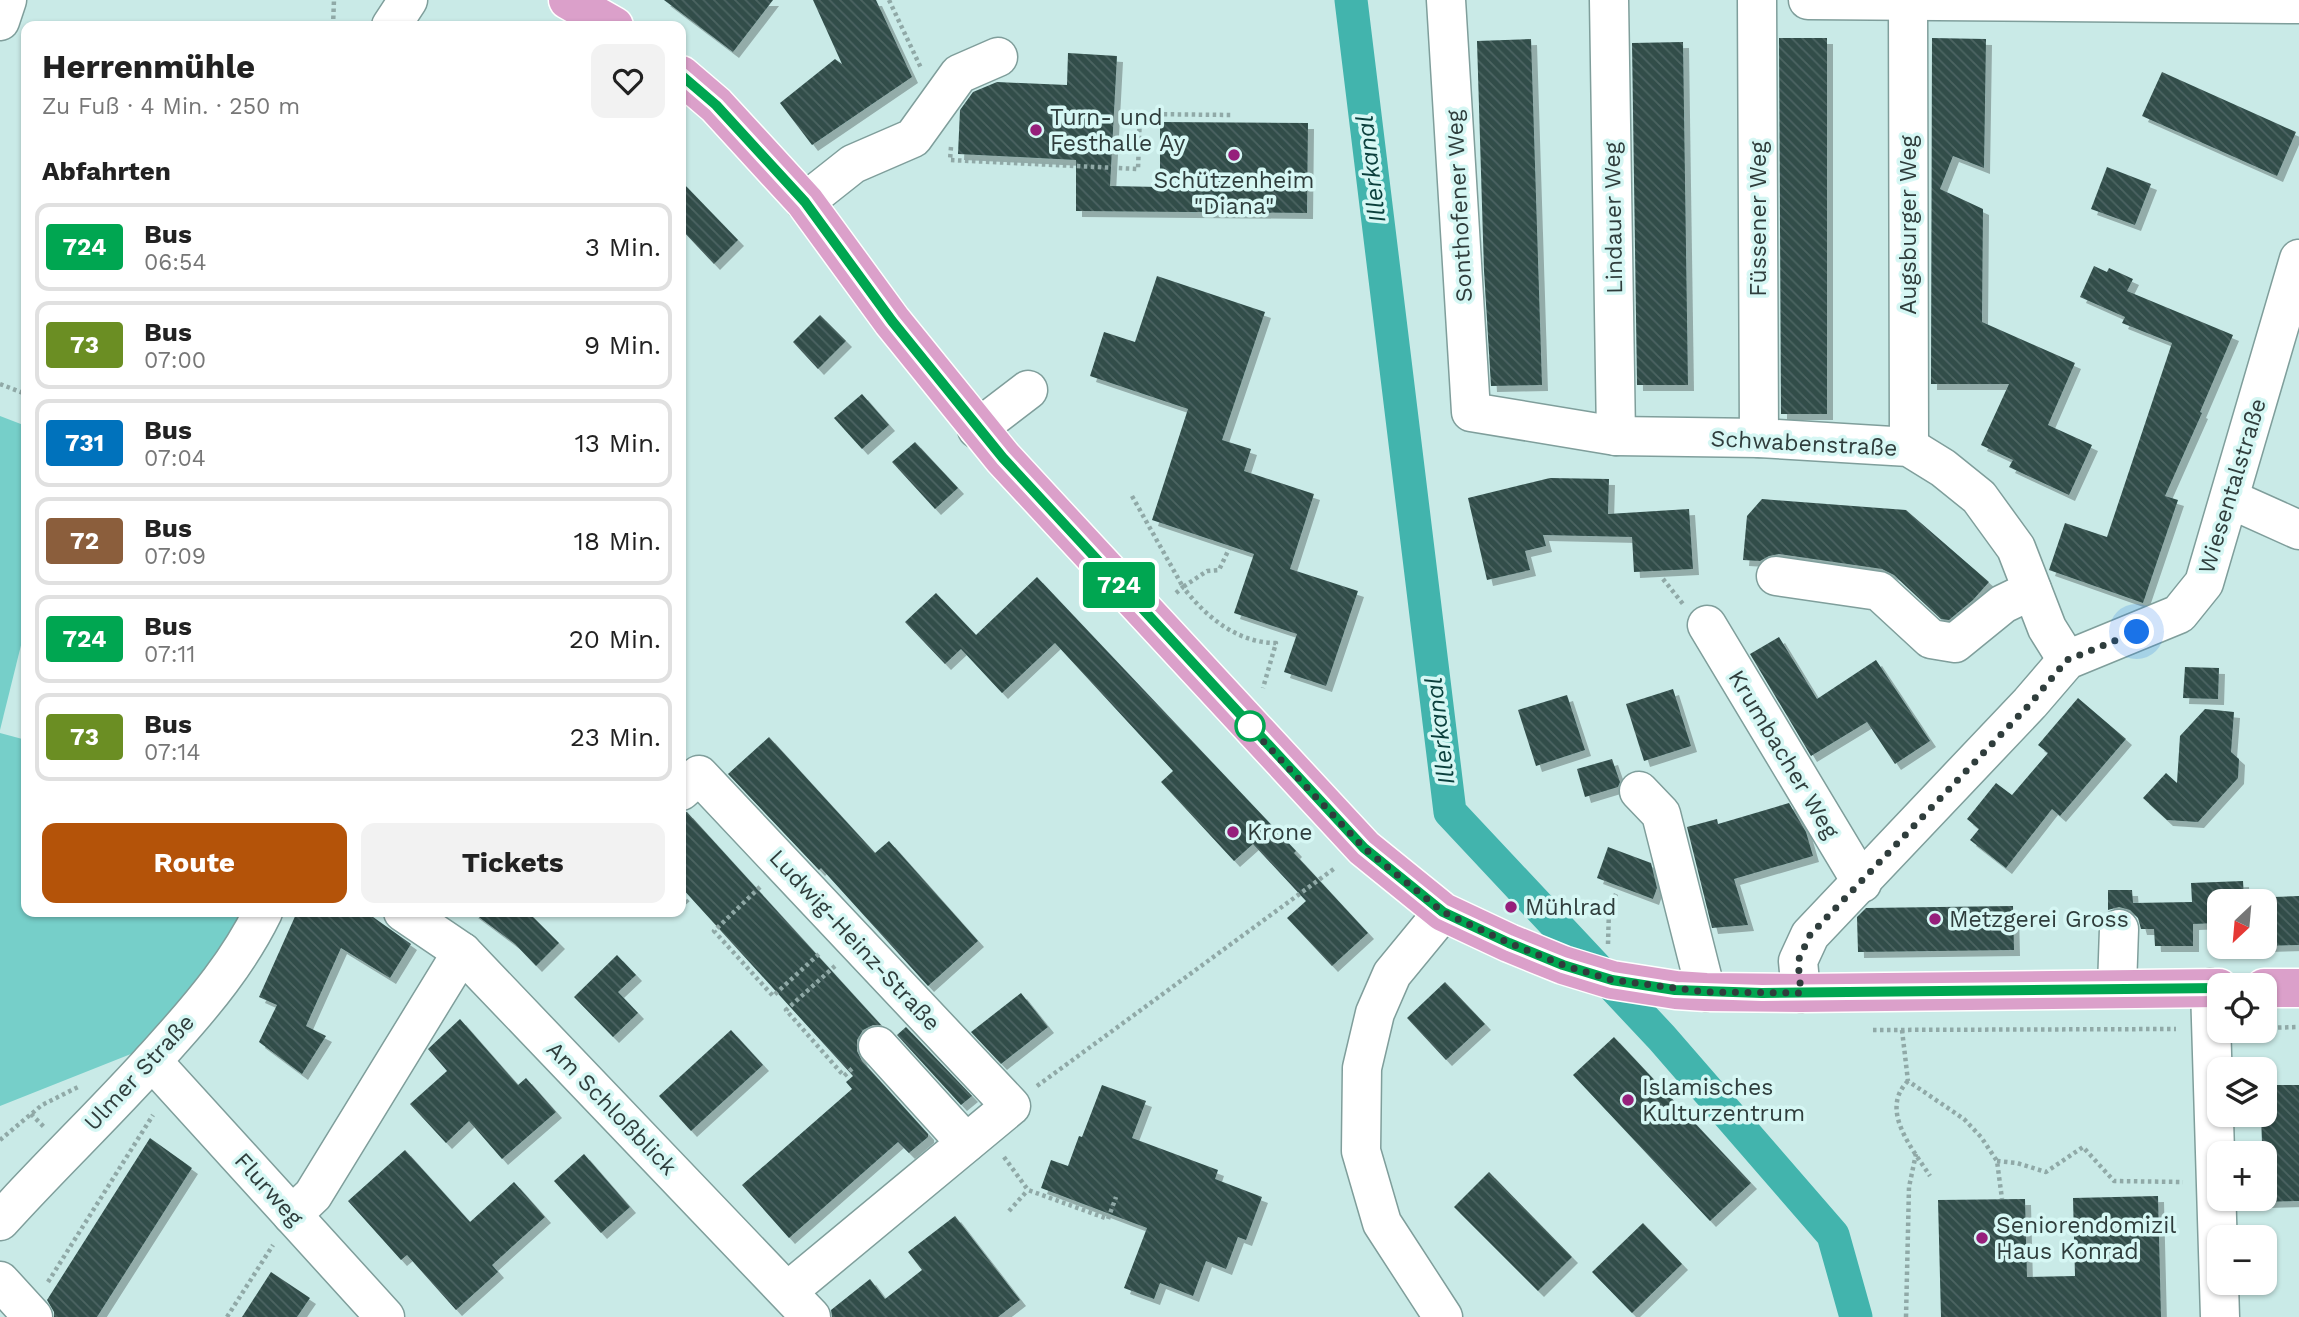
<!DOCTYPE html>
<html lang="de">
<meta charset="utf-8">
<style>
body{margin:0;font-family:"Work Sans",sans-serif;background:#f2f2f2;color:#222;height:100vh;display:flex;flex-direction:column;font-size:26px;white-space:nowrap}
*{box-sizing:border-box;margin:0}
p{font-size:23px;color:#767676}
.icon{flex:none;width:38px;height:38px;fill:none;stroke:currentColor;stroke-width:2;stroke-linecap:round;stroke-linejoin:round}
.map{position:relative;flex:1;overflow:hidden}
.panel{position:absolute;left:21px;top:21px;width:665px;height:896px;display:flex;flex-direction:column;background:#fff;border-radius:14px;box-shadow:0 2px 5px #0004}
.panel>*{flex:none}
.badge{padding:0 14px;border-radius:5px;font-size:24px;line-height:46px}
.needle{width:46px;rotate:206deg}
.buttons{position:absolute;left:2207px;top:889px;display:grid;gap:14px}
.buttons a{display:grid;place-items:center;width:70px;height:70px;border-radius:14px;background:#fff;box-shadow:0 2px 5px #0004;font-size:35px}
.you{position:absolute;width:35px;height:35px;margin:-18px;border:5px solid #fff;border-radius:50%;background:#1a73e8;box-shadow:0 0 0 10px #1a73e833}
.map>.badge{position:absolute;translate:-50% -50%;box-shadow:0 0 0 4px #fff}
h2{padding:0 21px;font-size:26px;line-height:63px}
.round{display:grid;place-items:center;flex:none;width:74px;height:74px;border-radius:14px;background:#f2f2f2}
.summary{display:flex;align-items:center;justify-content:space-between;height:119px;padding:0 21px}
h1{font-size:33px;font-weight:700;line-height:52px}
.action{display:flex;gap:14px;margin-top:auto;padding:14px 21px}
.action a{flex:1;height:80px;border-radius:14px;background:#b45309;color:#fff;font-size:28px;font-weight:700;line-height:80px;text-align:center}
.action a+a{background:#f2f2f2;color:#222}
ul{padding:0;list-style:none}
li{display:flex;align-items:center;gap:21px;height:88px;margin:0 14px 10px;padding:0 7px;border:4px solid #e0e0e0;border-radius:14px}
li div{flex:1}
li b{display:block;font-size:26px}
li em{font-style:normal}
li .badge{min-width:77px;font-weight:700;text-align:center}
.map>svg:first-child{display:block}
.green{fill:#76cfc9}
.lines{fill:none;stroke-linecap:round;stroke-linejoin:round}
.canal{stroke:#42b4ad;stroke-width:33}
.building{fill:url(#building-back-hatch);filter:url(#shadow)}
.minor-casing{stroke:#7f9e9b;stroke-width:41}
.major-casing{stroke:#fff;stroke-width:41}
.path{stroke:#90a9a7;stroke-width:4.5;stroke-dasharray:3.5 3.5;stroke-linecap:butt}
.minor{stroke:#fff;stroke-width:38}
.major{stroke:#dba0ca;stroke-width:38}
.line-casing{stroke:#fff;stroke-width:16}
.line{stroke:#00a651;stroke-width:10}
.walk{stroke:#2f3d3c;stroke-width:7;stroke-dasharray:0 12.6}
.poi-dot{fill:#961f7b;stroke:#d6f7f4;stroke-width:2.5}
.stop-dot{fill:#fff;stroke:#00a651;stroke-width:3.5}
.labels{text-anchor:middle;stroke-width:7;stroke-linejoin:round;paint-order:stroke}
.poi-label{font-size:23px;fill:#2f3d3c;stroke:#d6f7f4;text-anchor:start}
.street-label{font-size:23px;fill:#2f3d3c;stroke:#d6f7f4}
.water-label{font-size:24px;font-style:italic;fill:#0a3f3c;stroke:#d6f7f4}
</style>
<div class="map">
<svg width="2299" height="1317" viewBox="0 0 2299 1317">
<defs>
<pattern id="building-back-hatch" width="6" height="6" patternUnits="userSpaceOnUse" patternTransform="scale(1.75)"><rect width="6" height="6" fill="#304d4a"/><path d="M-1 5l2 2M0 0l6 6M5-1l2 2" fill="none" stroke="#4d6562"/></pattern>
<filter id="shadow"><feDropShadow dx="6" dy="6" stdDeviation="0" flood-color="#0004"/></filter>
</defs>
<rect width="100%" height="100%" fill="#c9eae7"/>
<!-- green -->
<g class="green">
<polygon points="0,416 26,426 26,625 0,730"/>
<polygon points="0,733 26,740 26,912 247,912 223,967 146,1048 0,1106"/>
</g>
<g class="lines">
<!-- canal -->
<polyline class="canal" points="1351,0 1450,812 1662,1038 1833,1235 1856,1317"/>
</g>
<!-- building -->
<g class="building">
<polygon points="664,0 773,0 733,52"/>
<polygon points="813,0 876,0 912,77 812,145 780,103 835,59 842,64"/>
<polygon points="1779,38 1827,38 1827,414 1781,414"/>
<polygon points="1932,38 1986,39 1984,168 1953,156 1940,189 1983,209 1982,322 2075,363 2048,425 2092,445 2069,495 2009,467 2013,460 1981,445 2009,384 1931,384"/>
<polygon points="1531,39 1542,385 1491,386 1484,271 1477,41"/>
<polygon points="1683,42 1688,385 1637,385 1632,43"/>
<polygon points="1068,53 1117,56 1110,186 1160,187 1160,122 1308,123 1307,213 1076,211 1076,160 958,154 960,110 973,92 997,82 1067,85"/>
<polygon points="2162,72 2296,132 2277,176 2142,116"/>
<polygon points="2107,167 2151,184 2135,225 2091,209"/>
<polygon points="681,181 738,240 714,264 681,229"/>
<polygon points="2094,266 2107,272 2109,268 2133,279 2127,291 2233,335 2200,412 2202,413 2165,496 2178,500 2143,603 2049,570 2065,523 2107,537 2172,343 2122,323 2125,317 2080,297"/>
<polygon points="1157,276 1265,312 1222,440 1251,449 1244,471 1314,494 1290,569 1358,591 1326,686 1284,672 1297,634 1234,613 1254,554 1152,520 1188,409 1090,376 1104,332 1135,342"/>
<polygon points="820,315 846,341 818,369 793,342"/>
<polygon points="862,394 889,425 862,449 834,418"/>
<polygon points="915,442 958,488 935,509 892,462"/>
<polygon points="1550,478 1609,479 1608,514 1689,509 1693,569 1634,572 1632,537 1543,535 1546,546 1525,551 1530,570 1487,580 1468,498"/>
<polygon points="1762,499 1906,510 1989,582 1973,600 1949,620 1941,619 1894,575 1882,569 1779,554 1769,556 1760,561 1743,560 1747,516"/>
<polygon points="1037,577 1296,851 1294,853 1368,933 1332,966 1287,918 1306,901 1253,844 1234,861 1161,782 1173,771 1055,643 1002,693 961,649 945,664 905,622 936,593 976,635"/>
<polygon points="1779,637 1817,699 1876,660 1930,741 1895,764 1867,722 1811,756 1750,654"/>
<polygon points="2185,667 2219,668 2218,699 2183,698"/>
<polygon points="1673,689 1691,746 1644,761 1626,704"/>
<polygon points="1567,695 1585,750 1536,766 1518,710"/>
<polygon points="2078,698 2126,739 2060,816 2052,809 2006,868 1970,840 1979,829 1967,819 1996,783 2012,795 2048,753 2038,745"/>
<polygon points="2205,709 2234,712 2231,752 2239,759 2238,778 2198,822 2167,820 2143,798 2166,773 2177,783 2180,736"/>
<polygon points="769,737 875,853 889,841 978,941 928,986 821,868 819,870 728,774"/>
<polygon points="1612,759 1620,782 1618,787 1585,797 1577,769"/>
<polygon points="1789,803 1806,832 1813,856 1734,879 1748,925 1712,928 1687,827 1717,819 1718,824"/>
<polygon points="681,812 687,812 881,1025 873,1025 863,1030 857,1040 857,1051 862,1061 928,1134 928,1137 909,1153 898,1142 789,1238 742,1185 852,1089 846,1082 853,1076 681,887"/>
<polygon points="1608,847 1651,863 1657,888 1653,899 1597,878"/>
<polygon points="2243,881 2244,898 2299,896 2299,945 2264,946 2264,901 2219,901 2219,923 2193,924 2193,921 2193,946 2155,946 2154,929 2141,929 2138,918 2130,910 2119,907 2108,910 2108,890 2132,890 2133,903 2192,902 2191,883"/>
<polygon points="2013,906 2014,950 1858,952 1857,917 1866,908"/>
<polygon points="297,912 366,912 411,944 390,978 341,948 306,1026 326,1036 302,1074 259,1042 277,1005 259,997"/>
<polygon points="472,912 528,912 559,943 536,966 515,944"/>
<polygon points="617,955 636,975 618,992 638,1013 613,1037 574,997"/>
<polygon points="1445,982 1485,1024 1446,1060 1407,1018"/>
<polygon points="1021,993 1048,1027 1001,1064 971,1032"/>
<polygon points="460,1019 518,1085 526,1078 556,1112 502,1159 469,1121 446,1143 410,1104 447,1071 428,1049"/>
<polygon points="906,1027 972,1096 961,1105 897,1035"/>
<polygon points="731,1030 763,1065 691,1131 659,1096"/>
<polygon points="1614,1037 1751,1183 1710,1221 1573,1075"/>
<polygon points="1102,1085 1146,1101 1132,1138 1218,1170 1215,1179 1262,1197 1246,1240 1238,1237 1226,1269 1206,1261 1193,1296 1160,1283 1154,1299 1124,1288 1147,1228 1041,1188 1051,1160 1068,1166 1079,1136 1082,1137"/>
<polygon points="2264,1085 2299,1085 2299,1201 2262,1202 2262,1199 2264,1199 2261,1115 2264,1115"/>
<polygon points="150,1138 192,1168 97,1317 54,1317 54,1312 47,1300"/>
<polygon points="405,1150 470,1222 514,1182 545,1217 492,1265 498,1272 456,1310 407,1255 401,1260 348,1201"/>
<polygon points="584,1154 630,1207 601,1233 554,1181"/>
<polygon points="1489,1172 1572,1257 1538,1291 1454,1207"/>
<polygon points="2158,1196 2161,1317 1941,1317 1938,1200 2025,1199 2027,1277 2075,1276 2073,1198"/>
<polygon points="955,1216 1020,1300 998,1317 832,1317 831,1310 870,1279 885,1299 922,1270 908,1252"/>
<polygon points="1643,1223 1682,1264 1632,1313 1592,1272"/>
<polygon points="271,1272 310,1298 297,1317 242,1317"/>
</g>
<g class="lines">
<!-- minor casing -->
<g class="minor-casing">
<g id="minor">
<polyline points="1446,0 1471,412 1616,436 1759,438 1909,447 1943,468 1979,497 2016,548 2047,628 2067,660"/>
<polyline points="1609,0 1616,436"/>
<polyline points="1757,0 1759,438"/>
<polyline points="1808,0 2299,4"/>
<polyline points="1908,2 1909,447"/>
<polyline points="0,21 7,0"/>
<polyline points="391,26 408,0"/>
<polyline points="805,202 853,164 913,138 959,74 998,57"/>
<polyline points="977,429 1028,390"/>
<polyline points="2230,499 2299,530"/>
<polyline points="1776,576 1879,591 1931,639 1955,643 2003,604 2032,590"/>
<polyline points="1707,625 1862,883"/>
<polyline points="681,791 699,775 1011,1106 788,1291"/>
<polyline points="1639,791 1661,814 1706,992"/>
<polyline points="403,912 462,952 811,1317"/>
<polyline points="2117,987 2119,929"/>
<polyline points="2210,988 2220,1317"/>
<polyline points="1801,993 1798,961 1810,935 2030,703 2067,660 2179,614 2204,583 2299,259"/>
<polyline points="878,1046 966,1143"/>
<polyline points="152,1061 385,1317"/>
<polyline points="292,1215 313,1195 462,952"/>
<path d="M 0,1221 C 55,1160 115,1104 169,1042 C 205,1002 239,961 263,912"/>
<polyline points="0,1281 33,1317"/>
<polyline points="1443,1317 1382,1223 1361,1151 1362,1068 1375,1013 1392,974 1443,912"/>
</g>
</g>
<!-- major casing -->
<g class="major-casing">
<g id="major">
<polyline points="568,0 614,26"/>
<polyline points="681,75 716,105 805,202 892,321 1003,458 1364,848 1443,912 1509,943 1563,965 1612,980 1676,990 1706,992 1801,993 2219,988"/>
<polyline points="2264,988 2299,988"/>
</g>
</g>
<!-- path -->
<g class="path">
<polyline points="889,0 921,68"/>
<polyline points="333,26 334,0"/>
<polyline points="951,147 950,160 1138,169 1140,114 1232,115"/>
<polyline points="0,384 26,394"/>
<polyline points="1132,496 1183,587 1207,571 1219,570 1229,549"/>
<polyline points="1663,579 1683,604"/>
<path d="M 1176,593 L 1183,587 C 1205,616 1237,643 1276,643 L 1263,688"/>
<polyline points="760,887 714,931 773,996 820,953"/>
<polyline points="681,895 690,905"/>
<polyline points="1608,944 1609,910 1616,894"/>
<polyline points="835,966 786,1010 844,1076 854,1067"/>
<polyline points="2264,1028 2299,1027"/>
<polyline points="1873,1030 2176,1029"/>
<polyline points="1902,1030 1908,1081 1964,1119 1981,1137 1997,1161 2002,1199"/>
<path d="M 1908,1081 C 1879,1110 1912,1148 1930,1176"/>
<polyline points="1037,1086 1335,868"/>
<polyline points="31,1114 44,1127"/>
<polyline points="0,1140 42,1105 78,1087"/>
<polyline points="1004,1157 1028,1190 1108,1219 1116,1197"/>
<polyline points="1997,1161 2017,1163 2046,1172 2083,1147 2114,1181 2183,1182"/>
<polyline points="1009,1211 1027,1191"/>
<polyline points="48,1282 153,1115"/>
<polyline points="227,1317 273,1245"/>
<polyline points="1906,1317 1909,1187 1916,1154"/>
</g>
<!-- minor -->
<use href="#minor" class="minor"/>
<!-- major -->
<use href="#major" class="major"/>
</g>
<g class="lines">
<!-- line casing -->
<g class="line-casing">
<polyline id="line" points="681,75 716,105 805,202 892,321 1003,458 1364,848 1443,912 1509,943 1563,965 1612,980 1675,990 1762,993 2219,988"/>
</g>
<!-- line -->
<use href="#line" class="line"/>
<!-- walk -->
<polyline class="walk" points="1250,726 1248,725 1364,848 1443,912 1509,943 1563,965 1612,980 1706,992 1801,993 1798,961 1810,935 2030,704 2067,660 2137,632"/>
</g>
<!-- markers -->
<g class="poi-dot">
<circle cx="1036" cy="130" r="7"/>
<circle cx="1234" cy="155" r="7"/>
<circle cx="1233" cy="832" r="7"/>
<circle cx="1511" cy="907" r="7"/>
<circle cx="1935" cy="919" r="7"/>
<circle cx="1628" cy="1100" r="7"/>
<circle cx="1982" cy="1238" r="7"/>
</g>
<circle class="stop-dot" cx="1250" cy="726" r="14"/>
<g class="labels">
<!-- poi labels -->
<g class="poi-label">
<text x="1050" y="125">Turn- und<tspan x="1050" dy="26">Festhalle Ay</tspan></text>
<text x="1234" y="188" text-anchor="middle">Schützenheim<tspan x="1234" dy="26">"Diana"</tspan></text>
<text x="1247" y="840">Krone</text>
<text x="1525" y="915">Mühlrad</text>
<text x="1949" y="927">Metzgerei Gross</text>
<text x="1642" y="1095">Islamisches<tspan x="1642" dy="26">Kulturzentrum</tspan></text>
<text x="1996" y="1233">Seniorendomizil<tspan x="1996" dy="26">Haus Konrad</tspan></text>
</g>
<!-- street labels -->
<g class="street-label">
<text transform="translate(1459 206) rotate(-93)" y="8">Sonthofener Weg</text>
<text transform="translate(1613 218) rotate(-91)" y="8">Lindauer Weg</text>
<text transform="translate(1758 219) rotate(-90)" y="8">Füssener Weg</text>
<text transform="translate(1908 225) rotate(-90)" y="8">Augsburger Weg</text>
<text transform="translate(1804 443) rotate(3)" y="8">Schwabenstraße</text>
<text transform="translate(2232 486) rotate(-73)" y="8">Wiesentalstraße</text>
<text transform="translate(1784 754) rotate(59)" y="8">Krumbacher Weg</text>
<text transform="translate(855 940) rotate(47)" y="8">Ludwig-Heinz-Straße</text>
<text transform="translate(139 1072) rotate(-47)" y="8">Ulmer Straße</text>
<text transform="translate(612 1108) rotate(46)" y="8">Am Schloßblick</text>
<text transform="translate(269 1189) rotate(48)" y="8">Flurweg</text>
</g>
<!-- water labels -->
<g class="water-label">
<text transform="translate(1371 169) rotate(-97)" y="8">Illerkanal</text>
<text transform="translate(1440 731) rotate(-97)" y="8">Illerkanal</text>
</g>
</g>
</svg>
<div class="buttons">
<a><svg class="needle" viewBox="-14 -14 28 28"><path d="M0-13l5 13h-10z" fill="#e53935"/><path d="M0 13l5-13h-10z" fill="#767676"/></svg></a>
<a><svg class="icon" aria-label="locate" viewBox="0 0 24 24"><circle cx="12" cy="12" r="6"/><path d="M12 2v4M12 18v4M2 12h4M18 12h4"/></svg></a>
<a><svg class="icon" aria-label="layers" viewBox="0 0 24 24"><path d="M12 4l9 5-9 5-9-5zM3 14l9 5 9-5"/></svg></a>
<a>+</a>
<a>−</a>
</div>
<div class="you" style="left:2137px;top:632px"></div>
<b class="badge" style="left:1119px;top:585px;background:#00a651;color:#fff">724</b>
<section class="panel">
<div class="summary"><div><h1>Herrenmühle</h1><p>Zu Fuß · 4 Min. · 250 m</p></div><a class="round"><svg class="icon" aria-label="heart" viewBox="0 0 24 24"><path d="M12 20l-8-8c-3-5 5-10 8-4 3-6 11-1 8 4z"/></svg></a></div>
<h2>Abfahrten</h2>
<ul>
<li><span class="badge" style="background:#00a651;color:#fff">724</span><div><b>Bus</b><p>06:54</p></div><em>3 Min.</em></li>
<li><span class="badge" style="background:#6b8e23;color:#fff">73</span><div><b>Bus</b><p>07:00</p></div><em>9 Min.</em></li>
<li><span class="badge" style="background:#0072bc;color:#fff">731</span><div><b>Bus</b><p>07:04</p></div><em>13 Min.</em></li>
<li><span class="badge" style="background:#8b5e3c;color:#fff">72</span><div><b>Bus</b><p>07:09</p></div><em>18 Min.</em></li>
<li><span class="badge" style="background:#00a651;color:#fff">724</span><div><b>Bus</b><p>07:11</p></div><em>20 Min.</em></li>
<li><span class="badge" style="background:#6b8e23;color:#fff">73</span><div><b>Bus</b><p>07:14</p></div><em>23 Min.</em></li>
</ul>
<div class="action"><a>Route</a><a>Tickets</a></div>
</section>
</div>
